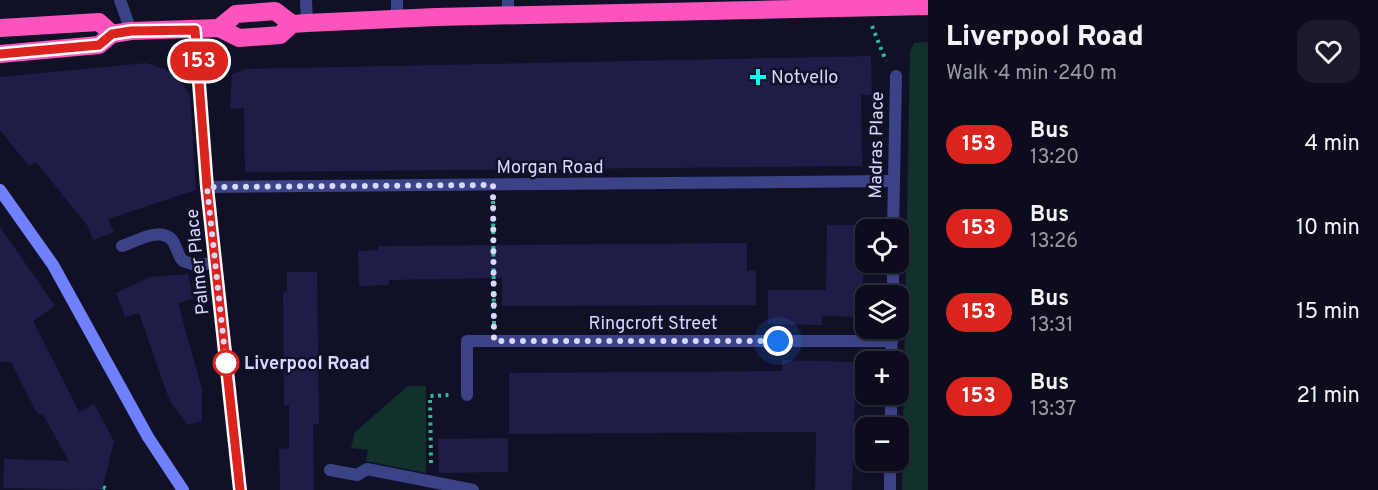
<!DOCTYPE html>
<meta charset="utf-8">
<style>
body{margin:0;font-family:Overpass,sans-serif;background:#1a1a2a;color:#f1f3f6;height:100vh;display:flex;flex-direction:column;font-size:22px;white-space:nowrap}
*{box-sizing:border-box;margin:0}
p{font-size:20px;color:#9a9ba4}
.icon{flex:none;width:33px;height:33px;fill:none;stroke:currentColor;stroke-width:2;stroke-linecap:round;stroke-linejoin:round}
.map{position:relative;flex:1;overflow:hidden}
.sheet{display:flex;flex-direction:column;background:#0c0c1d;width:450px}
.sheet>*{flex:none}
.badge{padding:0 12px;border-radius:20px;font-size:21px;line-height:39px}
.fabs{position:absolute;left:855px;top:219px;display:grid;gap:12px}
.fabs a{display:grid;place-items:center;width:54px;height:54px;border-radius:12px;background:#0c0c1d;box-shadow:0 2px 4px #0004,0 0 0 2px #2c2c3b;font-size:30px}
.you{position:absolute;width:30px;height:30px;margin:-15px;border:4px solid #fff;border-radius:50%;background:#1a73e8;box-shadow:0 0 0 9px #1a73e833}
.map>.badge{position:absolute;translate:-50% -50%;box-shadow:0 0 0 3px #fff}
.round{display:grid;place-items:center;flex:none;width:63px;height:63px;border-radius:18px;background:#1a1a2a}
.head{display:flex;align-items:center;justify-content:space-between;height:102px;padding:0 18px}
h1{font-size:28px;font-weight:800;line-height:45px}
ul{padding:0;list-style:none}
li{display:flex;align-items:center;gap:18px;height:84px;padding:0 18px}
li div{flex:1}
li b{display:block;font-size:22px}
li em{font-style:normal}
li .badge{min-width:66px;font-weight:700;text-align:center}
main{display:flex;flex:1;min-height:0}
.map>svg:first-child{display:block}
.green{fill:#13312c}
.building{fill:#1f1c48}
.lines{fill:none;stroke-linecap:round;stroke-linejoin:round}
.path{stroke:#31b99d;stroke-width:4;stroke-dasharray:3 4.5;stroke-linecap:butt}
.lane{stroke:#3b4386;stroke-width:12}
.street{stroke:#3b4386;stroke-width:12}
.secondary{stroke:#6e80fe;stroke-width:12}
.highway{stroke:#fd53bd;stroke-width:18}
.line-casing{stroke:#fff;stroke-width:14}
.line{stroke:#dc241f;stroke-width:9}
.walk{stroke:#d6d8ff;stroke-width:6;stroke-dasharray:0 10.8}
.poi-dot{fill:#04fdf2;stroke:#101027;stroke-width:2}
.stop-dot{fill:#fff;stroke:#dc241f;stroke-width:3}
.labels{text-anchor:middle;stroke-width:5;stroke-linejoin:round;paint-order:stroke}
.poi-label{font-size:18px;fill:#d6d8ff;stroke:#101027;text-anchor:start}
.street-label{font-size:18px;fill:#d6d8ff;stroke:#101027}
.stop-label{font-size:18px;font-weight:bold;fill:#d6d8ff;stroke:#101027;text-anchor:start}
</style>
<main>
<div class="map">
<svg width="928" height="490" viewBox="0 0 928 490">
<rect width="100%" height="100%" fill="#101027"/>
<!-- green -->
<g class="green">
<polygon points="928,42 928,490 902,490 910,52 914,43"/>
<polygon points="408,386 426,386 426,473 366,461 368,450 351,448 355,432"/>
</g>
<!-- building -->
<g class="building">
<polygon points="871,56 872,95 861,95 862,166 245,172 244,108 230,109 232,74 244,69"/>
<polygon points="146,63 165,69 180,81 190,94 196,190 108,219 114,232 93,240 87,225 36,162 29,166 0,130 0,77"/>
<polygon points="827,225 864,225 862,317 822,316 822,325 768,324 768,290 826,290"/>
<polygon points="0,227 55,306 33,321 79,412 94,404 114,441 102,490 3,488 4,459 69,461 42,413 38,415 11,362 0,362"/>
<polygon points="747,243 747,271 756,270 756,305 502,306 502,278 389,280 389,285 359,286 358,251 378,250 378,246"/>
<polygon points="287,272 317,272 319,424 313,424 314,490 280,490 279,448 289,449 289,405 284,405 283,293 287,292"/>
<polygon points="188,274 193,299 178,303 202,389 202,421 187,425 169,399 139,313 125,317 116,293 150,277"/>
<polygon points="782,360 856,362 852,490 815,490 816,432 509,434 509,373 782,371"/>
<polygon points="508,438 508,472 439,473 438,439"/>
</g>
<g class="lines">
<!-- path -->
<g class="path">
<polyline points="872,26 886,61"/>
<polyline points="493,201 494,325"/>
<polyline points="431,463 430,396 451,395"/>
<polyline points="103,487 109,490"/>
</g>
<!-- lane -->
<g class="lane">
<polyline points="306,0 307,23"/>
<polyline points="397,0 397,19"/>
<path d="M 122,246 C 135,242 160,226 172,240 C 177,246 177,255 183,261 L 195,265 L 215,263"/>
<polyline points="330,470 357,475 367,469 473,490"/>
</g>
<!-- street -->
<g class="street">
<polyline points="120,0 131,31"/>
<polyline points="508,0 508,16"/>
<polyline points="207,187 893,181"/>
<polyline points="893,230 896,76"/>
<polyline points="893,296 893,262"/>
<polyline points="891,362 892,328"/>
<polyline points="467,395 467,341 892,341"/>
<polyline points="891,428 891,394"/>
<polyline points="890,490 890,460"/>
</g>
<!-- secondary -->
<g class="secondary">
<polyline points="195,30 207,187 240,490"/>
<polyline points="0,190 53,265 148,437 183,490"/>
</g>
<!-- highway -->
<g class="highway">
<polyline points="0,28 99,22 112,34"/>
<polyline points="219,28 236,14 275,11 292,24"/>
<polyline points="0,54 99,45 112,34 131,31 219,28 239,38 280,35 292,24 307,23 436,17 928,6"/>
</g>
</g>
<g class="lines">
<!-- line casing -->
<g class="line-casing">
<polyline id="line" points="0,54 99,45 112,34 131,31 195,30 207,187 240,490"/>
</g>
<!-- line -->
<use href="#line" class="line"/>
<!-- walk -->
<polyline class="walk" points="226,363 207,187 493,185 494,341 778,341"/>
</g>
<!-- markers -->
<path class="poi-dot" d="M755 68h6v6h6v6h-6v6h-6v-6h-6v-6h6z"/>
<circle class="stop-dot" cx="226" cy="363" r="12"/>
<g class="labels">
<!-- poi labels -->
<g class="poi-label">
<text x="771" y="83">Notvello</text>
</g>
<!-- street labels -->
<g class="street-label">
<text transform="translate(876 145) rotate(-89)" y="6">Madras Place</text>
<text x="550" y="173">Morgan Road</text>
<text transform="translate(197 262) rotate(-96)" y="6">Palmer Place</text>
<text x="653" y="329">Ringcroft Street</text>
</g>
<!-- stop labels -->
<g class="stop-label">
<text x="244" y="369">Liverpool Road</text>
</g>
</g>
</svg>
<div class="fabs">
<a><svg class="icon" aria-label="locate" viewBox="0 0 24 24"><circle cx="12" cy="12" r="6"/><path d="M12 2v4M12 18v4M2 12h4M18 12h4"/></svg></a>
<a><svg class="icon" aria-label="layers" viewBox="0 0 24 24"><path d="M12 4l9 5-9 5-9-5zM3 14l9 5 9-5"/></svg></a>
<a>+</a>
<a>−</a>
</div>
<div class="you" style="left:778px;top:341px"></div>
<b class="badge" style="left:199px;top:61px;background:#dc241f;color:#fff">153</b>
</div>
<section class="sheet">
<div class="head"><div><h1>Liverpool Road</h1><p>Walk · 4 min · 240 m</p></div><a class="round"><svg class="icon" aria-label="heart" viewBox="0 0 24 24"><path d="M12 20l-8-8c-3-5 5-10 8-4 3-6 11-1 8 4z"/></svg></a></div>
<ul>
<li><span class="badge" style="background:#dc241f;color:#fff">153</span><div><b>Bus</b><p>13:20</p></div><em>4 min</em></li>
<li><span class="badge" style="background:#dc241f;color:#fff">153</span><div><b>Bus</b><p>13:26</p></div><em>10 min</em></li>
<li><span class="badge" style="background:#dc241f;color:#fff">153</span><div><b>Bus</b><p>13:31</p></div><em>15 min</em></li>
<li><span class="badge" style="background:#dc241f;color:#fff">153</span><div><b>Bus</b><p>13:37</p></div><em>21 min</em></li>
</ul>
</section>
</main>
